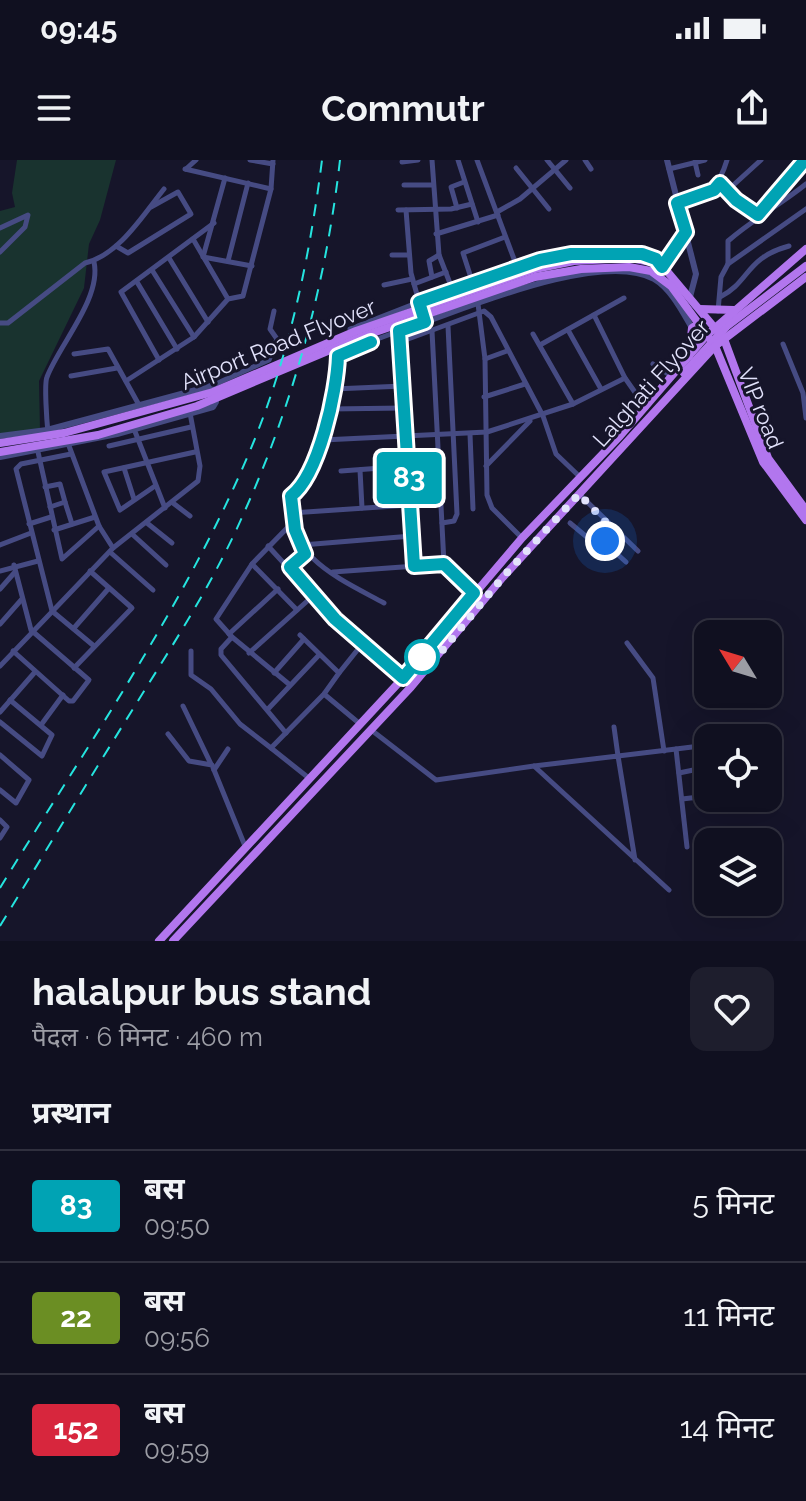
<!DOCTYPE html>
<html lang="hi">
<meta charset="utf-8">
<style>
body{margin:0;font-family:Raleway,"Noto Sans Devanagari",sans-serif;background:#1e1e2d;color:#f1f3f6;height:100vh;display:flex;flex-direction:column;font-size:30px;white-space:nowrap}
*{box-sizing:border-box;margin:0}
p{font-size:26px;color:#9c9da5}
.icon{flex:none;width:44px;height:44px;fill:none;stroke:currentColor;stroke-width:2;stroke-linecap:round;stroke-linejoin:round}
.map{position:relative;height:781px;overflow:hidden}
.panel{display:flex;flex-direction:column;background:#101020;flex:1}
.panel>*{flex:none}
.badge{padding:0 16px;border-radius:6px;font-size:28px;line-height:52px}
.needle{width:52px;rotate:308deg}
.tools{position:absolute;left:694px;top:460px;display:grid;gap:16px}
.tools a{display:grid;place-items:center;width:88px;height:88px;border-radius:16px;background:#101020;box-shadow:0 8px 32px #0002,0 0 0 2px #30303e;font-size:40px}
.you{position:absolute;width:40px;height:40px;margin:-20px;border:6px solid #fff;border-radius:50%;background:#1a73e8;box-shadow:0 0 0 12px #1a73e833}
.map>.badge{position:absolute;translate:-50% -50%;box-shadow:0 0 0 4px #fff}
h2{padding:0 32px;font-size:30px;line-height:72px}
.round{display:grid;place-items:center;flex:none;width:84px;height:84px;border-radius:16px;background:#1e1e2d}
.headline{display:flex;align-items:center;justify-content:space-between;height:136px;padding:0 32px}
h1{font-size:38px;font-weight:700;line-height:60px}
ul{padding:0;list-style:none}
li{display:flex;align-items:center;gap:24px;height:112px;padding:0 32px;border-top:2px solid #30303e}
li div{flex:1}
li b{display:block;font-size:30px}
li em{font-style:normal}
li .badge{min-width:88px;font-weight:700;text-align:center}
.status{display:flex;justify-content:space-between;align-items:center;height:56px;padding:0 40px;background:#101020;direction:ltr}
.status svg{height:22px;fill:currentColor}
header{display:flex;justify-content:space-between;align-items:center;height:104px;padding:0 32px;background:#101020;font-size:36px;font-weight:700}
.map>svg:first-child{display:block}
.green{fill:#19332f}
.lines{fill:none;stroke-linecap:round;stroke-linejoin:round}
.minor{stroke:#464b83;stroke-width:5}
.tertiary{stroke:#464b83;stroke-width:6}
.primary{stroke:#b276ee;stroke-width:8}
.rail{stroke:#25e4df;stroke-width:2;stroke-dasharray:12 10;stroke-linecap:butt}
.line-casing{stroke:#fff;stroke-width:18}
.line{stroke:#00a3b4;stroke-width:12}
.walk{stroke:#e2e2fb;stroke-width:8;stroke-dasharray:0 14.4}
.stop-dot{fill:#fff;stroke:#00a3b4;stroke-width:4}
.labels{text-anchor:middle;stroke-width:6;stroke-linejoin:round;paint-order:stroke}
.street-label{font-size:22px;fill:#e2e2fb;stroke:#16152a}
</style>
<div class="status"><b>09:45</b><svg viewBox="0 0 49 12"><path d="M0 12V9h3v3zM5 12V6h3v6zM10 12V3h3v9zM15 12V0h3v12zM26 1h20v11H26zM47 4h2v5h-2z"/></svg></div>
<header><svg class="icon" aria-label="menu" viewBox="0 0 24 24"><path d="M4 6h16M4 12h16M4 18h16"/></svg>Commutr<svg class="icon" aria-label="share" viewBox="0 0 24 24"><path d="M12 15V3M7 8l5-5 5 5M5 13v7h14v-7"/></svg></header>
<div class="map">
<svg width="806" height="781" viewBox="0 0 806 781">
<rect width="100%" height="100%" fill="#16152a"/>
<!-- green -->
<polygon class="green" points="17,0 116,0 100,60 89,84 84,128 39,221 40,271 0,276 0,51 15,47 12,33"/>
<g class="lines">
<!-- minor -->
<g class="minor">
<polyline points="250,0 273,4"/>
<polyline points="432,0 439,95 453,131"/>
<polyline points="458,0 478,62"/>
<polyline points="477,0 517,107"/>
<polyline points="547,0 570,28"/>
<polyline points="585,0 591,9"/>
<polyline points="402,2 418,0"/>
<polyline points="695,2 698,15"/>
<polyline points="516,8 549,49"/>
<polyline points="185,9 271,29"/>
<polyline points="186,9 196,0"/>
<polyline points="669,9 705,0"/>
<polyline points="225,18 203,97 252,106"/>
<polyline points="720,23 728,30 761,0"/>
<polyline points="404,25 433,25"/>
<polyline points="728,30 758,55"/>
<path d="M 678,43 C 708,31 717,33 727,0"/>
<polyline points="457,48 451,27 464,22"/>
<polyline points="398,50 451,49 472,44"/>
<polyline points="497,52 520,39 566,0"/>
<polyline points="761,52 805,0"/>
<polyline points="0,68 28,55 25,67 0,92"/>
<polyline points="436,74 498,55"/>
<polyline points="193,79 228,139"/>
<polyline points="116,86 128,93 191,54 178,32 151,47"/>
<polyline points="392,95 409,95"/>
<polyline points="169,98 208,162"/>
<polyline points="228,101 248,23"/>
<polyline points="728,104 806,49"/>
<polyline points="152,110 194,177"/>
<polyline points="432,117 429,101 439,95"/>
<polyline points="137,122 177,189"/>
<polyline points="414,124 446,112"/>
<polyline points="473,124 463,93 505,77"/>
<polyline points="384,125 412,119"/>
<path d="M 720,137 C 750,122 745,98 789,86"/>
<polyline points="478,144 485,199 487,335 492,348 522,378"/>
<path d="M 718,151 L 721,117 L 728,104 L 728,81 C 753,59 780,45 806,24"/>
<polyline points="594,155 625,218 646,248"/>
<path d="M 0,163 L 8,163 L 85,103 C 119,95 143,55 164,29"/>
<polyline points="350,169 419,142 411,113 406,50"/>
<polyline points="568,170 601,229"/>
<polyline points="400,171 425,162"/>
<polyline points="432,171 444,404 474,433"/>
<polyline points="533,174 573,244"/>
<polyline points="400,182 414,406"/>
<polyline points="783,184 803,233 806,258"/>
<polyline points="540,185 624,138"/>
<polyline points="74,194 108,189 139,245"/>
<polyline points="485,199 507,191"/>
<polyline points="159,200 121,132 214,63"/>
<polyline points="653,204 671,216"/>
<polyline points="71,216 117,208"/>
<polyline points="126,221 194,177 228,139 243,136 271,29 273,0"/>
<polyline points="211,226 269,200 277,179 270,169 274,151"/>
<polyline points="334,229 403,226"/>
<polyline points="484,237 525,224"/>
<polyline points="330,249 404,248"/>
<polyline points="134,269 165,348"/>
<path d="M 48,273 C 47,263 44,224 47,217 C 59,185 102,138 94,102"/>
<polyline points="470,274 473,349"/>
<polyline points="323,280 487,272 573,244 625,218"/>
<polyline points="69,286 99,366 113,388"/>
<polyline points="109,286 191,267"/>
<polyline points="38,292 62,399 99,366"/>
<polyline points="71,294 21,304 16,309 52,451 94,486"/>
<polyline points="486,306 530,261"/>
<polyline points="124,308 134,339"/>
<polyline points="360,310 362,348"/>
<polyline points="341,311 408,306"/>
<polyline points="155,326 120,350 104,312 195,292"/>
<polyline points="45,327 60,324 65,342 50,347"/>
<polyline points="579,334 638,391"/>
<polyline points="65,342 72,364"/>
<polyline points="173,343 190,356"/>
<polyline points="291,353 410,345"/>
<polyline points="147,363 172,383"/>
<polyline points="442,363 454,361 457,354 448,166"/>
<polyline points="570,363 588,378 605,359"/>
<polyline points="29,364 51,357"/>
<polyline points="54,370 95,357"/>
<polyline points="614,371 605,383 626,402"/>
<polyline points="132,374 166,405"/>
<polyline points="0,385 31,373"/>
<polyline points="302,385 412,376"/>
<polyline points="268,386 335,459 403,518"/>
<polyline points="110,392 153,430"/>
<polyline points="252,404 297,450"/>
<polyline points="290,407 305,394"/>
<polyline points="0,411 38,401"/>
<polyline points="333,412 444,404"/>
<polyline points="0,429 15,412"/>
<path d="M 384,443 C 340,419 283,396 291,336 C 319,315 337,231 338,196 L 342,192 L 399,171 L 400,182 L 484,151 L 491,157 L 543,256 L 556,294 L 580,317"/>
<polyline points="0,464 22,439"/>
<polyline points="74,468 109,428"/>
<polyline points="229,474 278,429"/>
<polyline points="232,477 221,489 221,495 286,573"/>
<polyline points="627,483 653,518 664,591"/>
<polyline points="13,491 69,541 73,541 89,520 31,470 14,405"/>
<polyline points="191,491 191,515 211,529 240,564 271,588 324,534 339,513 300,475"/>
<polyline points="249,493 314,435"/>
<polyline points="0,506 113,388 198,321 200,306 190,253"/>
<polyline points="74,508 132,448 90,411"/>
<polyline points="274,513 304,479"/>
<polyline points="339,513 363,483"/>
<polyline points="290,525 232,477 216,459 252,404 293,362"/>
<polyline points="324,534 360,564"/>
<polyline points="183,546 211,604"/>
<polyline points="268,549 319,495"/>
<polyline points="0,552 35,512"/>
<polyline points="0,562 42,596 52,575 10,540"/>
<polyline points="41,565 63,535"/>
<polyline points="614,567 618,596 676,589"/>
<polyline points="370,569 436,620 534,606"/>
<polyline points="168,574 189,601 212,605 245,686"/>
<polyline points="271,588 310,619"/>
<polyline points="0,595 29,620 16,643 0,630"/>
<polyline points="214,610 228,589"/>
<polyline points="679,613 708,607"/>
<polyline points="682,639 708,636"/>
<polyline points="0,660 7,667 0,678"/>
<polyline points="687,687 676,589 708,585"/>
<polyline points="635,700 618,596 534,606 669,730"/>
</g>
<!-- tertiary -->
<g class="tertiary">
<polyline points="667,0 696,114 690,137"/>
<path d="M 658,105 L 656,99 C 580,71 491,118 419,142 L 425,162 C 476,144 604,91 654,119 C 671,129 682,151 692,168"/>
<polyline points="662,107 686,72"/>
<polyline points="666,110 688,79"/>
<polyline points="0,276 47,270 211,226 215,228 216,242 213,247 117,274 0,297"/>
</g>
<!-- primary -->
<g class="primary">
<polyline points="700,149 734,150"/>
<polyline points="689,196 692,168 698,164"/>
<polyline points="684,213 727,166 806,106"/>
<polyline points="0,283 64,273 213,232 356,171 535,109 574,101 630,98 651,102 666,110 724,179 768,298 806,350"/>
<polyline points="0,292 98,275 197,246 361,177 535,117 581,109 629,107 651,111 671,126 715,186 763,302 806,360"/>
<polyline points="159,781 403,518 522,378 620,276 707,175 806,89"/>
<polyline points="173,781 411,527 503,417 715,186 806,117"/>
</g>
<!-- rail -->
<g class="rail">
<path d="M 0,728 C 89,582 189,440 254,281 C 290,192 310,95 322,0"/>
<path d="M 0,766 C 45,692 90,618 136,544 C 174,483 214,421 243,355 C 294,242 326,123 340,0"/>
</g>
</g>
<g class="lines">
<!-- line casing -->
<g class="line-casing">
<path id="line" d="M 371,182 L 338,196 C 337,231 319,315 291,336 L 295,370 L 305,394 L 290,407 L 335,459 L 403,518 L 474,433 L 444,404 L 414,406 L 399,171 L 425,162 L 419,142 L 540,100 L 571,94 L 642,94 L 656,99 L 662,107 L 686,72 L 677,43 L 714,30 L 720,23 L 736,40 L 758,55 L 805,0"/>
</g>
<!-- line -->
<use href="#line" class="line"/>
<!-- walk -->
<polyline class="walk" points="422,497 432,503 503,417 579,334 614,371 605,381"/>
</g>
<!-- markers -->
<circle class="stop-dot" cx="422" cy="497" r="16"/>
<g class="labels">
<!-- street labels -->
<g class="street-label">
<text transform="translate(278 184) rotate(-22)" y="8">Airport Road Flyover</text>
<text transform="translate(651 223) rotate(-48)" y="8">Lalghati Flyover</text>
<text transform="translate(761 248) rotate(68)" y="8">VIP road</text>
</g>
</g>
</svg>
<div class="tools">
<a><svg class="needle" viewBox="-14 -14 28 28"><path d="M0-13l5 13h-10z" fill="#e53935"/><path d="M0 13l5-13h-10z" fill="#9c9da5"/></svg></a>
<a><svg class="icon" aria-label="locate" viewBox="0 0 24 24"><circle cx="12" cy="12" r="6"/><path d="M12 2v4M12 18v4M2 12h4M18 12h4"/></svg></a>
<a><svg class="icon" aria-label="layers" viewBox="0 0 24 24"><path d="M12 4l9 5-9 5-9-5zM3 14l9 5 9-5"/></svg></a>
</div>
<div class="you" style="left:605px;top:381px"></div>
<b class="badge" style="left:409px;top:318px;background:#00a3b4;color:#fff">83</b>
</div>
<section class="panel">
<div class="headline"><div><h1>halalpur bus stand</h1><p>पैदल · 6 मिनट · 460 m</p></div><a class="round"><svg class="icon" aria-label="heart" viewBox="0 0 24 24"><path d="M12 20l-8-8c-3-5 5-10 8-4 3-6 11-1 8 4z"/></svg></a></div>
<h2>प्रस्थान</h2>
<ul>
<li><span class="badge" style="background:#00a3b4;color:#fff">83</span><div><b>बस</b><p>09:50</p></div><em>5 मिनट</em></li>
<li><span class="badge" style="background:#6b8e23;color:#fff">22</span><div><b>बस</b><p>09:56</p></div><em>11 मिनट</em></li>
<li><span class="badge" style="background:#d7263d;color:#fff">152</span><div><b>बस</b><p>09:59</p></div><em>14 मिनट</em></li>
</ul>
</section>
